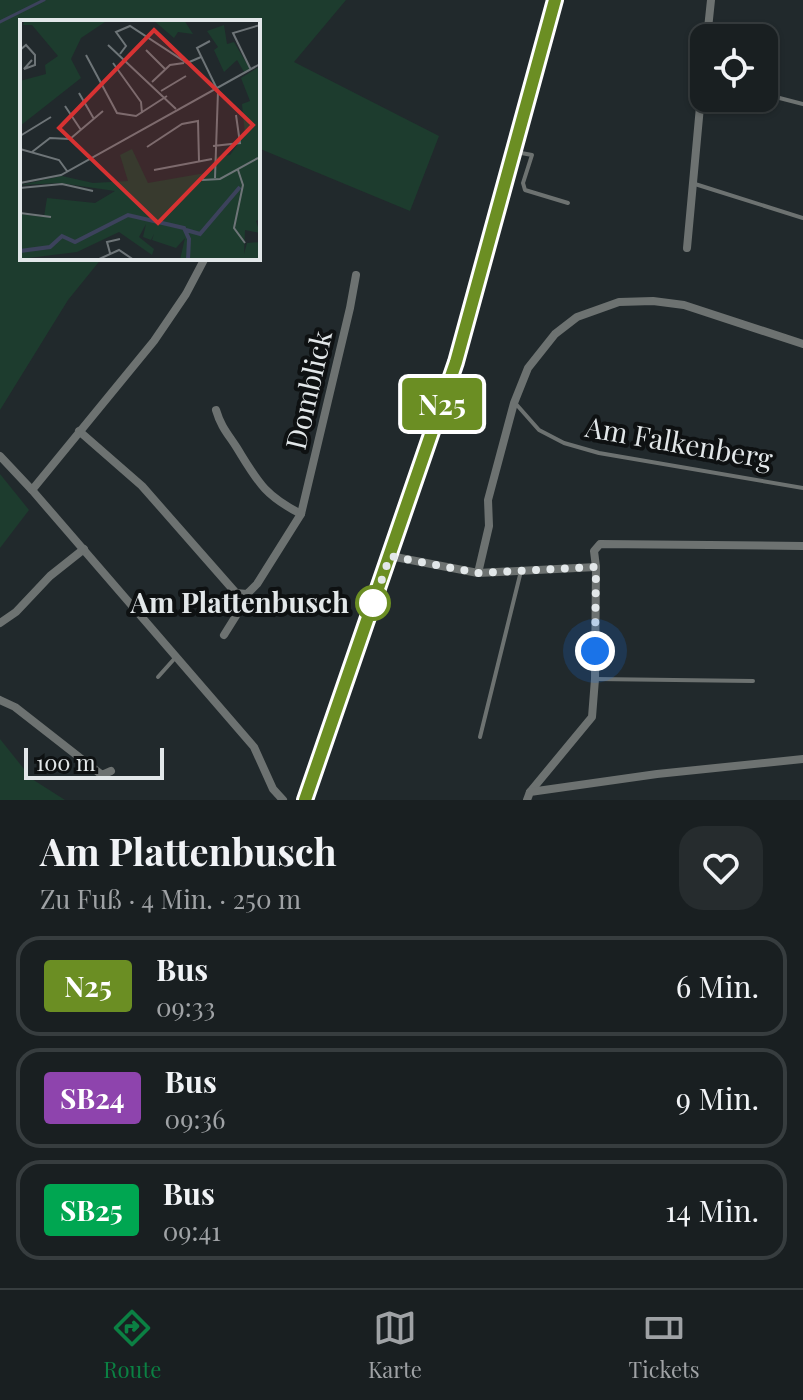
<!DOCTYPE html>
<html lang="de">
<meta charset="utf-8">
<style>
body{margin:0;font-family:"Playfair Display",serif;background:#262c2e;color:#f1f3f6;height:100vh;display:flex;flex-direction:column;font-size:30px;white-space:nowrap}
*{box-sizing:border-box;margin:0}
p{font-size:26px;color:#9fa2a5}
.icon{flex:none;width:44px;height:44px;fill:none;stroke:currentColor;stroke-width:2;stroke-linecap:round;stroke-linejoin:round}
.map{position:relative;height:800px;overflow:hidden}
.panel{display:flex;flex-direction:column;background:#191f21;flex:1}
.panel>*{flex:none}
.badge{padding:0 16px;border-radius:6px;font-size:28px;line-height:52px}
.fabs{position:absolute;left:690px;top:24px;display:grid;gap:16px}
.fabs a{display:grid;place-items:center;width:88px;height:88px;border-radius:16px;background:#191f21;box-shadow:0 2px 6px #0004,0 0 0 2px #373d3f;font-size:40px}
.scale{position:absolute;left:24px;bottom:20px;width:140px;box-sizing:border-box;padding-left:8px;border:4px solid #e2e7e9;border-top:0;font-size:22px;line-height:28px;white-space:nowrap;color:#e2e7e9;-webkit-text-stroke:6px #0e1112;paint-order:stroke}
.you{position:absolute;width:40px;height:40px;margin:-20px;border:6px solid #fff;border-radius:50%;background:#1a73e8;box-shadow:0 0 0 12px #1a73e833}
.map>.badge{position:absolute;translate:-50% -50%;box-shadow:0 0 0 4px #fff}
.round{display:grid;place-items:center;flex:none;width:84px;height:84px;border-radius:24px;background:#262c2e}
.overview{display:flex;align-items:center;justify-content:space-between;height:136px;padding:0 40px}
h1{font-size:38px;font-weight:700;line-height:60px}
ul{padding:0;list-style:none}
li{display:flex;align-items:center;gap:24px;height:100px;margin:0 16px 12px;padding:0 24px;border:4px solid #373d3f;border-radius:24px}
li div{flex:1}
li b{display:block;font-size:30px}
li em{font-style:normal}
li .badge{min-width:88px;font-weight:700;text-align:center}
.tab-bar{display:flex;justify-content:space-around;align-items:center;height:112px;border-top:2px solid #373d3f;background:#191f21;font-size:22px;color:#9fa2a5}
.tab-bar a{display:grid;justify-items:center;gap:4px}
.tab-bar .selected{color:#0b8043}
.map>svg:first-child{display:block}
.green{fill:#1d3c2e}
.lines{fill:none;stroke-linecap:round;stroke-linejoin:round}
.stream{stroke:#3c425c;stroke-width:3}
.lane{stroke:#6d7271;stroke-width:4}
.street{stroke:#6d7271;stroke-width:8}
.primary{stroke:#b3bcbb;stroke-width:12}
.line-casing{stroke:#fff;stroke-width:18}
.line{stroke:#6b8e23;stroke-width:12}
.walk{stroke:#e2e7e9;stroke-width:8;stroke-dasharray:0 14.4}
.stop-dot{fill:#fff;stroke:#6b8e23;stroke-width:4}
.labels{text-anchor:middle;stroke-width:8;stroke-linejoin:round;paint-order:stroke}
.street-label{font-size:28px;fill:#e2e7e9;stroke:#0e1112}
.stop-label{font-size:28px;font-weight:bold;fill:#e2e7e9;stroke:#0e1112;text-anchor:end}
.inset-river{fill:none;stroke:#3c425c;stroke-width:4}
.inset-road{fill:none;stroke:#6e7578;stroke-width:2}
.view{fill:#d73232;fill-opacity:0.15;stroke:#d73232;stroke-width:4}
.inset-edge{fill:none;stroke:#e2e7e9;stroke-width:4}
</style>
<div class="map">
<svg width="803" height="800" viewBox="0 0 803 800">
<rect width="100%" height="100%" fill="#21292c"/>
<!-- green -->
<g class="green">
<polygon points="0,0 346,0 294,62 439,136 410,211 258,148 258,22 22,22 22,258 102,258 68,300 0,410"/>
<polygon points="0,474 29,510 0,548"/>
<polygon points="0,739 32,779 65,800 0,800"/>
</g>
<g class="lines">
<!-- stream -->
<polyline class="stream" points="0,22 44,0"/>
<!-- lane -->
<g class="lane">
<polyline points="764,94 803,104"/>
<polyline points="516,152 532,155 523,183 525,190 568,203"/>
<polyline points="695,184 803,218"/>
<polyline points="516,404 539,430 564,443 599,453 803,488"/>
<polyline points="158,677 175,658"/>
<polyline points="596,679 753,681"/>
<polyline points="480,737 521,571"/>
</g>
<!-- street -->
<g class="street">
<polyline points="707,38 711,0"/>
<polyline points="687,248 704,63"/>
<path d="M 216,410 C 221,427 228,434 237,448 C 258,482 264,495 301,514"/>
<polyline points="79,431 142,486 236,593 247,594 257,584 301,514 350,308 356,275"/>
<polyline points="0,456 32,490 254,747 273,789 283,800"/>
<polyline points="32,490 154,341 186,294 205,258"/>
<polyline points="390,556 478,573 596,567 594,551 600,544 803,546"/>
<polyline points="478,573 489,526 488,500 514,403 528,368 555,334 577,317 619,302 653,301 684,305 803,344"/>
<polyline points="0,623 16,612 50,576 84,549"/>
<polyline points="224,635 244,603 247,594"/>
<polyline points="0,700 15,707 102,775 111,771"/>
<polyline points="530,792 592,717 595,679 596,567"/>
<polyline points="527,800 530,792 657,774 803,759"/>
</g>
<!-- primary -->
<polyline class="primary" points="305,800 456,362 555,0"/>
</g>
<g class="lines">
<!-- line casing -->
<g class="line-casing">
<polyline id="line" points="305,800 456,362 555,0"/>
</g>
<!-- line -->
<use href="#line" class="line"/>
<!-- walk -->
<polyline class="walk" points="373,603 373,605 390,556 478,573 596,567 595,651"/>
</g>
<!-- markers -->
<circle class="stop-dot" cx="373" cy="603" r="16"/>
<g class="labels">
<!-- street labels -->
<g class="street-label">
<text transform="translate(309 390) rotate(-77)" y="10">Domblick</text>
<text transform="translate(679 443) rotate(10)" y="10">Am Falkenberg</text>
</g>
<!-- stop labels -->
<g class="stop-label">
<text x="349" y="613">Am Plattenbusch</text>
</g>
</g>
<!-- overview -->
<g transform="translate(20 20)">
<rect width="240" height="240" fill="#21292c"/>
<path d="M 5,0 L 88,0 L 61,18 L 51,39 L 61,58 L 0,106 L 0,61 L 26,54 L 25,45 L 38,36 L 12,5 L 3,5 ZM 133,0 L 164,0 L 173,14 L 158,12 L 154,18 ZM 204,5 L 207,24 L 214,22 L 230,49 L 224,52 L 217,40 L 204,52 L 194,30 L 198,27 L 187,11 ZM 239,47 L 240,199 L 236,201 L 240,213 L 225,210 L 224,234 L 227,223 L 240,222 L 240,240 L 160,240 L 165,218 L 156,228 L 132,220 L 134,214 L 131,220 L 123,217 L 126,204 L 119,217 L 134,229 L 132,235 L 99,212 L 57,232 L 0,239 L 0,194 L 24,197 L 27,178 L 75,183 L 95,171 L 40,163 L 0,165 L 42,156 L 73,163 L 108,161 L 100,135 L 112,129 L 128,163 L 191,152 L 195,137 L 210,135 L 225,114 L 222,84 L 230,81 L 221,58 Z" fill="#1d3c2e"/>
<path class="inset-river" d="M 166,210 L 180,214 L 220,167M 0,231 L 30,227 L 42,216 L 55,222 L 108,195 L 164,208 L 169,219 L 168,240"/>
<path class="inset-road" d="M 190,21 L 177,28 L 198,71 L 195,158M 88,25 L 156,89M 0,30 L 6,25 L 15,35 L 15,45 L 4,49 L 12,40M 126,30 L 145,49M 100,34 L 106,26 L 96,12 L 110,6 L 167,43 L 181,37M 66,35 L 97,93 L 116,96 L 147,76M 93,43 L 121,82 L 122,93M 231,50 L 213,13 L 240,5M 132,62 L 150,45 L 164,43M 141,71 L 166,56M 59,73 L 74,99M 45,86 L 61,110M 0,116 L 31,97M 193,126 L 220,123 L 216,95M 127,127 L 162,104 L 178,101 L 179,141M 0,129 L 39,140 L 47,151M 12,132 L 30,118 L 50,119 L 83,91M 134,150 L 192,139M 218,150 L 223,165 L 214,208 L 225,223M 182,160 L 200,159 L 238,138M 0,163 L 41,155 L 240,44M 0,168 L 42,164 L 73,171M 0,193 L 31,197M 90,233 L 87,222 L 100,219M 77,240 L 99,230 L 114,240"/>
<path class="view" d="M 134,10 L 233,105 L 138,203 L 39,108 Z"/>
<rect width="240" height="240" class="inset-edge"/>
</g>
</svg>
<div class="fabs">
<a><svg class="icon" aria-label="locate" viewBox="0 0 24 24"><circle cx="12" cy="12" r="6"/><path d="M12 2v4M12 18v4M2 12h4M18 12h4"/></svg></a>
</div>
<div class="scale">100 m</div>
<div class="you" style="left:595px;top:651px"></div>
<b class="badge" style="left:442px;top:404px;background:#6b8e23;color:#fff">N25</b>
</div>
<section class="panel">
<div class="overview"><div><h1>Am Plattenbusch</h1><p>Zu Fuß · 4 Min. · 250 m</p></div><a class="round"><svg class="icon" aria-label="heart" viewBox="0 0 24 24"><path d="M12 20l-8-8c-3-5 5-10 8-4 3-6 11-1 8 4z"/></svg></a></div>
<ul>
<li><span class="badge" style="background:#6b8e23;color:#fff">N25</span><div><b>Bus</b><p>09:33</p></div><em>6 Min.</em></li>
<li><span class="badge" style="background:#8e44ad;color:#fff">SB24</span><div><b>Bus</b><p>09:36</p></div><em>9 Min.</em></li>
<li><span class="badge" style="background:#00a651;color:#fff">SB25</span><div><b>Bus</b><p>09:41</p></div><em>14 Min.</em></li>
</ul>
</section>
<nav class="tab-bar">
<a class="selected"><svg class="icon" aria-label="directions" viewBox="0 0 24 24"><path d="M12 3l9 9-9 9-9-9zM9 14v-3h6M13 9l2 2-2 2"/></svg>Route</a>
<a><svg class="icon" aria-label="map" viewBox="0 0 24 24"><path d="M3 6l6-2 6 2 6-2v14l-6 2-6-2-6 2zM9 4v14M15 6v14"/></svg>Karte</a>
<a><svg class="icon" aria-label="tickets" viewBox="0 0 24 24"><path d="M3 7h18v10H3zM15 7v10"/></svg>Tickets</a>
</nav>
